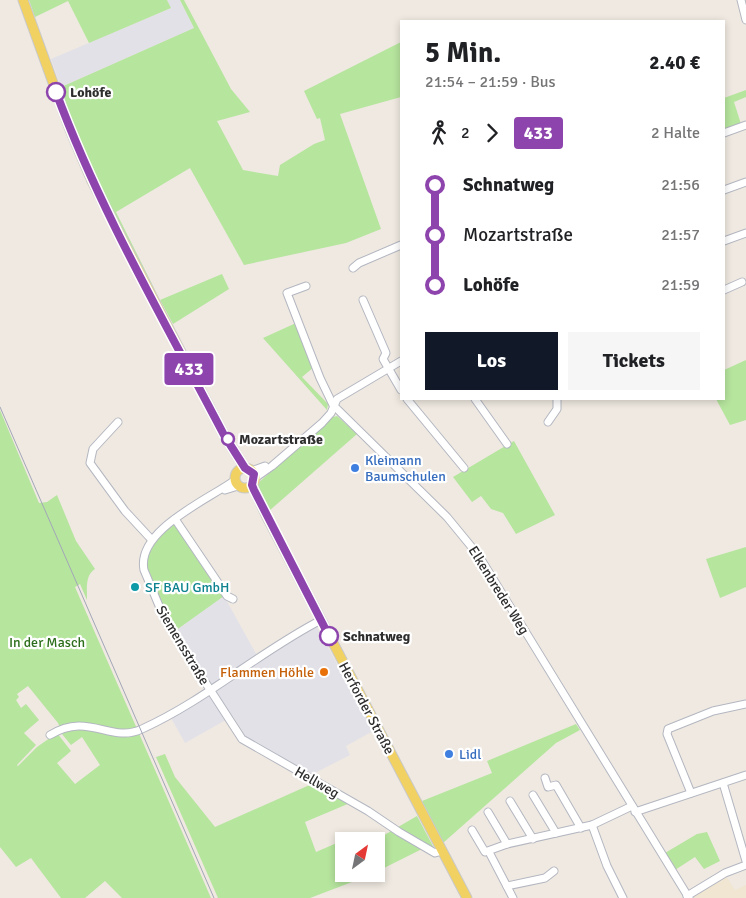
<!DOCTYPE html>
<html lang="de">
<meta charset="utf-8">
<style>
body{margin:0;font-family:Signika,sans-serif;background:#f6f6f6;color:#202124;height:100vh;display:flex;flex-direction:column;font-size:19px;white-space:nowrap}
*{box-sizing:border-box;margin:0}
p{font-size:16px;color:#757577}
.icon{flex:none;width:28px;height:28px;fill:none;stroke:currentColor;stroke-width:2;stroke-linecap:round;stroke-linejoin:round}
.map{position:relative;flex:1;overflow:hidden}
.panel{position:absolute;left:400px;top:20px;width:325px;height:380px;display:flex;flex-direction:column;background:#fff;border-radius:0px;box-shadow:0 2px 8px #0003}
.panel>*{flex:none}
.badge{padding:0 10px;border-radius:4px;font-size:18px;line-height:32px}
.needle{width:32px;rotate:33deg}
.controls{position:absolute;left:335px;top:832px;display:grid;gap:10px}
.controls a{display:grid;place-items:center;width:50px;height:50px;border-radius:0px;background:#fff;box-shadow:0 2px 8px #0003;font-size:25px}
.map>.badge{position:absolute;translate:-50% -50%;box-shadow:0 0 0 2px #fff}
.legs{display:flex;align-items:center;gap:8px;height:55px;padding:0 25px;font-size:16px}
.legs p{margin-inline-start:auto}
.head{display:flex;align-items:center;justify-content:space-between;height:85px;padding:0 25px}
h1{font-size:28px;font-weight:700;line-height:38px}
.cta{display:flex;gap:10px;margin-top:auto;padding:10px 25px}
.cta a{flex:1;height:58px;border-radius:0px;background:#111827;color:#fff;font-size:20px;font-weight:700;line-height:58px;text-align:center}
.cta a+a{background:#f6f6f6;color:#202124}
ul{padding:0 25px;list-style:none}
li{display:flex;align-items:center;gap:18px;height:50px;font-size:19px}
li i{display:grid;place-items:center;width:8px;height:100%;margin:0 6px;background:currentColor}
li i::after{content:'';width:12px;height:12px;margin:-6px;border:4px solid;border-radius:50%;background:#fff}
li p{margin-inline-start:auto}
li:first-child i{background:linear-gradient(#0000 50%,currentColor 0)}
li:last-child i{background:linear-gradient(currentColor 50%,#0000 0)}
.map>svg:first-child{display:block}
.industrial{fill:#e3e1e8}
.education{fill:#f0e6d1}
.green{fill:#b6e59e;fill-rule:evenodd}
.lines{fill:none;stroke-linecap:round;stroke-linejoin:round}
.minor-casing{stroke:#b4b7c1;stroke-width:9}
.major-casing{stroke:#c9c9c9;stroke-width:11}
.minor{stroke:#fff;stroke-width:7}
.major{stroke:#f2d163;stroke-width:9}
.rail{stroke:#a3a6b8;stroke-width:1}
.line-1-casing{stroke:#fff;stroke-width:11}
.line-1{stroke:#8e44ad;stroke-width:8}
.stop-1-dot{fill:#fff;stroke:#8e44ad;stroke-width:2.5}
.shop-dot{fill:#3f7fe0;stroke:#fff;stroke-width:2}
.culture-dot{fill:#0f9aa8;stroke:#fff;stroke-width:2}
.food-dot{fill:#e8710a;stroke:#fff;stroke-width:2}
.labels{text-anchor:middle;stroke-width:4.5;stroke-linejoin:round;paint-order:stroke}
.stop-label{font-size:14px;font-weight:bold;fill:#2e2e2e;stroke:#fff;text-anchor:start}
.shop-label{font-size:14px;fill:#366cbe;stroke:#fff;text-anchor:start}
.culture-label{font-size:14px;fill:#0d838f;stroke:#fff;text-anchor:start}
.street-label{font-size:14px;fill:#2e2e2e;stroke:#fff}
.park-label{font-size:14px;fill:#2c6e1b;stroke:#fff}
.food-label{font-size:14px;fill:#c56008;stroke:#fff;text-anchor:end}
</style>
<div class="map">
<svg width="746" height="898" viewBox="0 0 746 898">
<rect width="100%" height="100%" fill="#efe9e1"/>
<!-- industrial -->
<g class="industrial">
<polygon points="167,0 180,0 194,28 61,87 51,59 171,8"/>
<polygon points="224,596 260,661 316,625 373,731 346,746 350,755 309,776 246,738 233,716 185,743 170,716 217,692 175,631"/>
</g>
<!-- education -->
<polygon class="education" points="726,876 735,890 746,885 746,898 694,898 695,895"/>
<!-- green -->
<g class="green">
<polygon points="29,0 167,0 171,8 89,43 68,1 35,17"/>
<polygon points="180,0 184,0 231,89 250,112 217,121 243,170 278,176 280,165 314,144 325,140 320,118 317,119 304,91 401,42 401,97 340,114 381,229 346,243 244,265 190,168 116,212 160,300 222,274 229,289 173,324 96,181 59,88 194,28"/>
<polygon points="746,90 746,97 734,102 741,124 724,130 724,98"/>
<polygon points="296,323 314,367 302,377 328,404 327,410 263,338"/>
<polygon points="746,360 746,420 730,425 716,399 724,399 724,370"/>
<path d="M 0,410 L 39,503 L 47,502 L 57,495 L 76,541 L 95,569 C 85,575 87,589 87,600 L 80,584 L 75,587 L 211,898 L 122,898 L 105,881 L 85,898 L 61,898 L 31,858 L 16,867 L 0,847 ZM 28,686 L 58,723 L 60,728 L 80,723 L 123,731 L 124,735 L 79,727 L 64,730 L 62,734 L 71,745 L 82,737 L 100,765 L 75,784 L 57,763 L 71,751 L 57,733 L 37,747 L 18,766 L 17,765 L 36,745 L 24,733 L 39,720 L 26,704 L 21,708 L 16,700 L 19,697 L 17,694 Z"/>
<polygon points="337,416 357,434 269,511 257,487 258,483 333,417"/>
<polygon points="514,441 555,515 516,534 503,513 491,509 481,496 472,502 453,477"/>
<path d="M 175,523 L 224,596 L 175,631 C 165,615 142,573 146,555 C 150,542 166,532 175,523 Z"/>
<polygon points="746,547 746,587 720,598 706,559"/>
<polygon points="576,724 580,730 556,743 443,843 422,801 492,773 487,761"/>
<polygon points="165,754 175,777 215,827 314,783 350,803 305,822 316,852 360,833 364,841 344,841 344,874 373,874 310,898 218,898 156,757"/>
<polygon points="417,816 435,850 422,849 376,872 376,841 374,841"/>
<polygon points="707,832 720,861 704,869 695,857 675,870 665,853 697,834"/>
</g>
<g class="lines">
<!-- minor casing -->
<g class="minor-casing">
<g id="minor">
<polyline points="741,0 746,20"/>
<polyline points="724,133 746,125"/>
<polyline points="724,190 746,182"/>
<polyline points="724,241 746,233"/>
<polyline points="353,268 359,263 401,245"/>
<polyline points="306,286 287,293 320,378 333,405 447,517 479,556 689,898"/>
<polyline points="724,290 742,282"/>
<polyline points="363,300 386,353 383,359 401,390"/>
<polyline points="407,399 464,468"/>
<polyline points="475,399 507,444"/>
<polyline points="118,422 93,449 90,463 125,511 151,539"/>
<polyline points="548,422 557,409 557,399"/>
<polyline points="251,471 265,466"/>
<polyline points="255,478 272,466 322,423 331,413 337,399 401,361"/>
<path d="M 235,480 C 208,500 136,530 144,570 L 165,620 L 242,739 L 368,811 L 399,832 L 435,853 L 442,851"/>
<polyline points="225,490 238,486"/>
<polyline points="175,519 227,596 233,599"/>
<path d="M 50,735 C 89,711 110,744 142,729 C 206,700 259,652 321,620"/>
<polyline points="545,778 548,787 556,785 581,828"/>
<polyline points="723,783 746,861"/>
<polyline points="691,793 667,734 668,729 713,711 746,704"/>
<polyline points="533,795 556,833"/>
<polyline points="510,801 533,839"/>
<polyline points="488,812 507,844"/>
<polyline points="635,812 746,775"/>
<polyline points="592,825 607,866 623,898"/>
<polyline points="472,830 485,852 507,844 592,825 632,806"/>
<polyline points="489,852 513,898"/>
<polyline points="507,886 545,878 554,871"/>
<polyline points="687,896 725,873 746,865"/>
</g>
</g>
<!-- major casing -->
<g class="major-casing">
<g id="major">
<polyline points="23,0 69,127 92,181 224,435 245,468"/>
<circle cx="245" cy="478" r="10"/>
<polyline points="252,485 267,517 467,898"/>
</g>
</g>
<!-- minor -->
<use href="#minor" class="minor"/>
<!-- major -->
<use href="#major" class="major"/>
<!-- rail -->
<polyline class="rail" points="0,407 214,898"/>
</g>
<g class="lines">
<!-- line-1 casing -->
<g class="line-1-casing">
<path id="line-1" d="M 56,92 C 100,211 165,322 224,435 L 245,468 L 254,474 L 252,485 L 254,490 L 329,636"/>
</g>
<!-- line-1 -->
<use href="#line-1" class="line-1"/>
</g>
<!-- markers -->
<g class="stop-1-dot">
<circle cx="56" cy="92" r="9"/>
<circle cx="228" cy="439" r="6"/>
<circle cx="329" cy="636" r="9"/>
</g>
<g class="shop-dot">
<circle cx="355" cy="468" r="5"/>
<circle cx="449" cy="754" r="5"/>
</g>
<circle class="culture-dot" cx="135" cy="587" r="5"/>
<circle class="food-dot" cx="324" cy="672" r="5"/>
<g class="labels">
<!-- stop labels -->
<g class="stop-label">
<text x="70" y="97">Lohöfe</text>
<text x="239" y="444">Mozartstraße</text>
<text x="343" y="641">Schnatweg</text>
</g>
<!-- shop labels -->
<g class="shop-label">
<text x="365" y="465">Kleimann<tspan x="365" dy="16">Baumschulen</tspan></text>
<text x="459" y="759">Lidl</text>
</g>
<!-- culture labels -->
<g class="culture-label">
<text x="145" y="592">SF BAU GmbH</text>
</g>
<!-- street labels -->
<g class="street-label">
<text transform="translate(499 590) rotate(58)" y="5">Elkenbreder Weg</text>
<text transform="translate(183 645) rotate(59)" y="5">Siemensstraße</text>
<text transform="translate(367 708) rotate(62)" y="5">Herforder Straße</text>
<text transform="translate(317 782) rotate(30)" y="5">Hellweg</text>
</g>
<!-- park labels -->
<g class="park-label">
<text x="47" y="647">In der Masch</text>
</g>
<!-- food labels -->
<g class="food-label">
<text x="314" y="677">Flammen Höhle</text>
</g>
</g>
</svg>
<div class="controls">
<a><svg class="needle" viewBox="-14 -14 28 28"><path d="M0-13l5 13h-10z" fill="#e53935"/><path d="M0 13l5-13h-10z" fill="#757577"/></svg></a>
</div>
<b class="badge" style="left:189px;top:369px;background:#8e44ad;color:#fff">433</b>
<section class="panel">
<div class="head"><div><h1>5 Min.</h1><p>21:54 – 21:59 · Bus</p></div><b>2.40 €</b></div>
<div class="legs"><svg class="icon" aria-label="walk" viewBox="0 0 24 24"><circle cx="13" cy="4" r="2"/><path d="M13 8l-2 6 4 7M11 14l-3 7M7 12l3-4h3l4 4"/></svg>2<svg class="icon" aria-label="forward" viewBox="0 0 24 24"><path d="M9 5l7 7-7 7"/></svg><b class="badge" style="background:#8e44ad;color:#fff">433</b><p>2 Halte</p></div>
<ul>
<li><i style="color:#8e44ad"></i><b>Schnatweg</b><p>21:56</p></li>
<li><i style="color:#8e44ad"></i><span>Mozartstraße</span><p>21:57</p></li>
<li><i style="color:#8e44ad"></i><b>Lohöfe</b><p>21:59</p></li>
</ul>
<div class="cta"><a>Los</a><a>Tickets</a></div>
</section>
</div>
